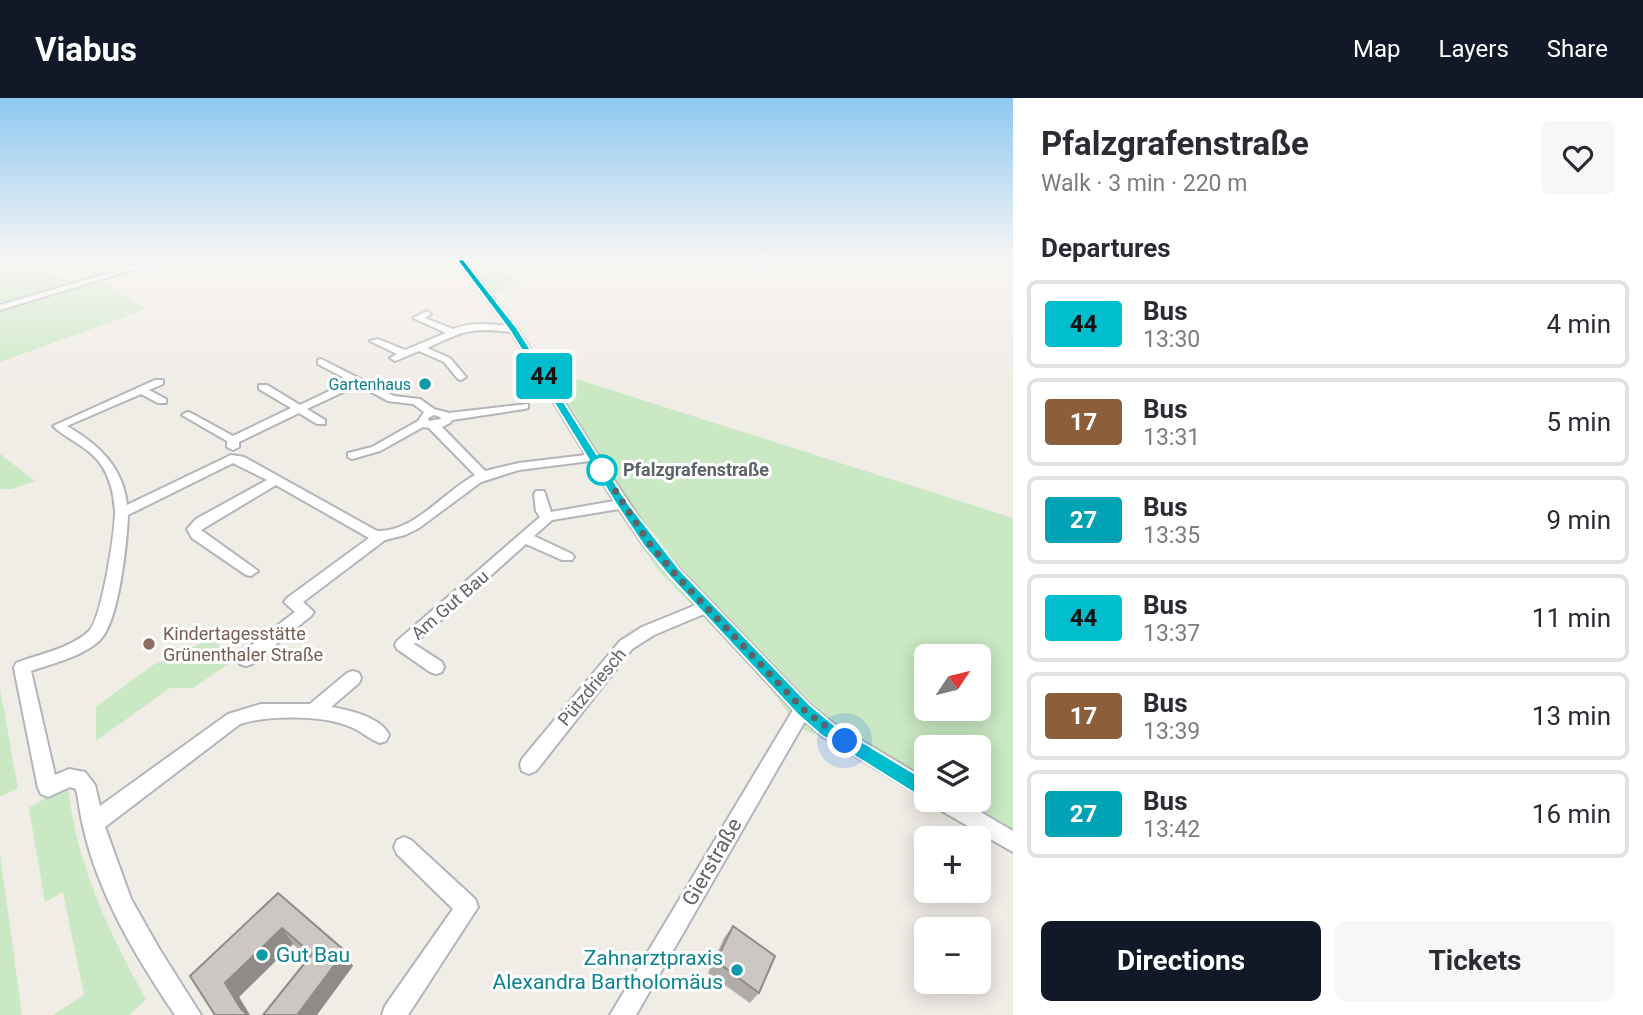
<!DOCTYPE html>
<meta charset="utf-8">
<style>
body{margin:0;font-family:Roboto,sans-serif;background:#f7f7f7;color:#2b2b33;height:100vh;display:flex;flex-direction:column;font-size:26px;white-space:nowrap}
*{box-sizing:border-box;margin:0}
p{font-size:23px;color:#7c7c81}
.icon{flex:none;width:38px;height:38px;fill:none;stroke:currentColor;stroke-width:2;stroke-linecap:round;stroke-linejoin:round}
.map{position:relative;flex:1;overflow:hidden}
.drawer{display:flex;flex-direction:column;background:#fff;width:630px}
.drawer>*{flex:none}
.badge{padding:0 14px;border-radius:5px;font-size:24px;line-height:46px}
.needle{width:46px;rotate:55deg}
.tools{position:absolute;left:914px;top:546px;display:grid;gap:14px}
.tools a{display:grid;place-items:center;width:77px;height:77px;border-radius:10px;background:#fff;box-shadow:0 4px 18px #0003;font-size:35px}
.you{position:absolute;width:35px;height:35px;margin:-18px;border:5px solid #fff;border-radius:50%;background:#1a73e8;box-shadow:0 0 0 10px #1a73e833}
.map>.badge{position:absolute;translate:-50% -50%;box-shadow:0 0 0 4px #fff}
h2{padding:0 28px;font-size:26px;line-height:63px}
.round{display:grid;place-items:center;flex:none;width:74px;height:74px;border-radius:10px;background:#f7f7f7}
.head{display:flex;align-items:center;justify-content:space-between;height:119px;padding:0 28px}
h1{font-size:33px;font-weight:700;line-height:52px}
.cta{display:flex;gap:14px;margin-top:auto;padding:14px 28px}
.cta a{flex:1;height:80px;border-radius:10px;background:#111827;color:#fff;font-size:28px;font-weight:700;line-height:80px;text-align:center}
.cta a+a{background:#f7f7f7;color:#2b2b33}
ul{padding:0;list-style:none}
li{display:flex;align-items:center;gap:21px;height:88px;margin:0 14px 10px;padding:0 14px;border:4px solid #e1e1e2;border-radius:10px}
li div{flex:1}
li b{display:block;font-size:26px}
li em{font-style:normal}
li .badge{min-width:77px;font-weight:700;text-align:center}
header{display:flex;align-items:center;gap:42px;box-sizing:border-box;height:98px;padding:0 35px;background:#111827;color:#fff}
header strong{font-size:33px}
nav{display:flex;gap:38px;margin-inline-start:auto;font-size:24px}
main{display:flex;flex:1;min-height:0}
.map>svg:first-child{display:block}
.green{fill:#c9e8c3;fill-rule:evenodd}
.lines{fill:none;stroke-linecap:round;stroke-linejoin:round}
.minor-casing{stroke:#b2b5b9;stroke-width:4}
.minor{fill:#fff;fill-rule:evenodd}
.wall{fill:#afaba7}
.shaded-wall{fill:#8e8b88}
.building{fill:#cbc7c2;stroke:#8e8b88;stroke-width:2}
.line{fill:#00becd;stroke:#fff;stroke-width:2}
.walk{stroke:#5e6367;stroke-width:7;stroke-dasharray:0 12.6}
.culture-dot{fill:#0f9aa8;stroke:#fff;stroke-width:2.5}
.stop-dot{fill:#fff;stroke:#00becd;stroke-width:3.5}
.education-dot{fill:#8d6e63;stroke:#fff;stroke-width:2.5}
.labels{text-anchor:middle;stroke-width:6;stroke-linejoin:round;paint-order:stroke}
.far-culture-label{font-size:16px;fill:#0d838f;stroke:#fff;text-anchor:end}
.stop-label{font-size:18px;font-weight:bold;fill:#5e6367;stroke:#fff;text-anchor:start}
.street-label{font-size:18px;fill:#5e6367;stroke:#fff}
.education-label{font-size:18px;fill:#785e54;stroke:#fff;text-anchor:start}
.near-street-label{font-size:21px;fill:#5e6367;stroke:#fff}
.near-culture-label{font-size:21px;fill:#0d838f;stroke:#fff;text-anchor:start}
</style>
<header>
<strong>Viabus</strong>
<nav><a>Map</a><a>Layers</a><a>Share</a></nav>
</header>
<main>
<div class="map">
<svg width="1013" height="917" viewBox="0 0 1013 917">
<rect width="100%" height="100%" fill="#f0ece6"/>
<!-- green -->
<g class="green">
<polygon points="63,162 159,162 101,179"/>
<polygon points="27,166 81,187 97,182 147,211 0,264 0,167 9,170"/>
<polygon points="494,171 518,184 492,197 477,178"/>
<path d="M 545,271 L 1013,420 L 1013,753 L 819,638 L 800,630 L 763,581 L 657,471 L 533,272 ZM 926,558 L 978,558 L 978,611 L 926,611 ZM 926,649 L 978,649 L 978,702 L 926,702 Z"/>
<polygon points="0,356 35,383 12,391 0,391"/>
<polygon points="211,541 236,561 193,590 170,590 96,643 96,609 153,567"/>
<polygon points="0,591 18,690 0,699"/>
<path d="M 61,690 L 68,691 C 78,769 108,833 146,901 L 129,917 L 53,917 L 84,897 L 63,794 L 45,804 L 29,710 Z"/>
<polygon points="0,756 22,917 0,917"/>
</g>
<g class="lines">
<!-- minor casing -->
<g class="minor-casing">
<g id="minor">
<polygon points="153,162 165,162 0,212 0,207"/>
<path d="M 457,162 L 464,162 L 518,232 L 597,356 L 601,359 L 600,361 L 654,442 L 680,472 L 809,606 L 834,626 L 926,681 L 926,701 L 822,638 L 805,623 L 636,917 L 610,917 L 793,612 L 704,516 L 654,537 L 632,551 L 536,673 L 529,676 L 522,673 L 520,667 L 522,661 L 620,543 L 642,529 L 696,507 L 644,448 L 619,411 L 552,422 L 534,438 L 572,456 L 574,459 L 572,462 L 562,462 L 526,446 L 414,546 L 442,564 L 444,569 L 442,574 L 436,576 L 430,574 L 397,551 L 395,547 L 397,543 L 540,419 L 536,413 L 534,396 L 536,393 L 544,393 L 551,414 L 614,403 L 590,363 L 519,372 L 481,384 L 419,430 L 405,437 L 385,442 L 303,504 L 314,514 L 311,518 L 252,566 L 246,568 L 240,566 L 238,561 L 240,556 L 295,514 L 284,504 L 287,500 L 369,440 L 276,387 L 201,432 L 258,473 L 251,478 L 246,477 L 192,440 L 187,431 L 196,421 L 267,382 L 233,365 L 128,417 C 127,444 119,524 100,542 C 82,559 53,565 31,573 L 55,677 L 69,671 L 85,674 L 95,687 L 100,708 L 228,616 L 261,606 L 310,606 L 347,575 L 353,573 L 359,575 L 361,580 L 359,585 L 331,609 C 349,612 381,619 389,637 L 386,643 L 380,645 C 369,641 361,633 351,629 C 324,617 267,617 240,626 L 105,729 L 131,801 L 160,852 L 201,917 L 175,917 C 136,859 98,796 83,728 C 80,717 79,703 76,691 L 70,689 L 48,699 L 41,696 L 38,690 L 14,570 L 16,565 C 39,556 70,551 89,533 C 102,520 115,434 115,414 C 114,398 111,382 102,368 C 90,349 69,343 53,328 L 155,282 L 163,282 L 163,286 L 149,292 L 166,301 L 166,305 L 158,305 L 141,296 L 67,328 C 99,347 123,369 127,407 L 231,357 L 244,359 L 377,433 C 415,434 443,394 475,377 L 429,330 L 423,329 L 380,353 L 352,361 L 348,359 L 348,355 L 372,349 L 418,323 L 424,314 L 413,306 L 388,303 L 358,287 L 307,311 L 325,322 L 325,326 L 317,326 L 299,315 L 239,344 L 239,349 L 233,352 L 227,349 L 227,343 L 182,317 L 187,314 L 191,315 L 233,338 L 291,310 L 259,291 L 259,287 L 267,287 L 300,307 L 350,283 L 318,266 L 318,262 L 321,261 L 394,298 L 420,301 L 434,311 L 449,315 L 528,306 L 528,310 L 524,311 L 452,322 L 450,325 L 442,329 L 485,373 L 519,365 L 586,357 L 511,234 C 470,229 464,233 427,250 L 450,260 L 466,279 L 461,282 L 458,281 L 444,264 L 419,253 L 395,263 L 390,260 L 397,256 L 370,243 L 378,241 L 405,252 L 446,235 L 413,220 L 427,213 L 431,216 L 425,220 L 453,231 C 471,224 488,226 507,228 ZM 434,317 L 440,319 L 441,321 L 429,323 L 428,320 Z"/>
<polygon points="932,702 960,702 1013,733 1013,754 935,709"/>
<polygon points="404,739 411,742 475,801 478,809 408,917 382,917 385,908 453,811 397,756 394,749 397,742"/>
</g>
</g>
<!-- minor -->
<use href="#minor" class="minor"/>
</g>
<!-- wall -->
<g class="wall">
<polygon points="278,795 353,868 309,861 293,846 239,899 250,917 215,917"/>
<polygon points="733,828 759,895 750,905 708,875 724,840"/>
</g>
<!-- shaded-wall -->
<g class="shaded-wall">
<polygon points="282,830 293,846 239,899 250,917 247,917 241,911 225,885"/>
<polygon points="345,853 353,868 317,917 297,917"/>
</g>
<!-- building -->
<g class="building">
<polygon points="278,795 345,853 297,917 263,917 312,856 282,830 225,885 241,911 248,917 215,917 190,878"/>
<polygon points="733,828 775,858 759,895 716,863"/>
</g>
<!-- sky -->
<linearGradient id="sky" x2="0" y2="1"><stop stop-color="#8ec8f1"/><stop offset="0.56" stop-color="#f8f6f4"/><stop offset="1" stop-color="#f8f6f4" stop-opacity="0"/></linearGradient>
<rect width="1013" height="291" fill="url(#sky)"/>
<!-- line -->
<polygon class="line" points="463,161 517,230 627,404 680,472 809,606 834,627 932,686 935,692 932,698 926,701 919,698 821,637 797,616 670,479 644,448 616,406 510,233 457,162"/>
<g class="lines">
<!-- walk -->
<polyline class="walk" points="602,372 649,445 675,476 803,611 845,643"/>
</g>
<!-- markers -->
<g class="culture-dot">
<circle cx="425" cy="286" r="7"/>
<circle cx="262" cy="857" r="7"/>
<circle cx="737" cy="872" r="7"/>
</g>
<circle class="stop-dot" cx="602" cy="372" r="14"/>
<circle class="education-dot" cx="149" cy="546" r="7"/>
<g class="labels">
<!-- far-culture labels -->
<g class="far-culture-label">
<text x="411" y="292">Gartenhaus</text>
</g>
<!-- stop labels -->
<g class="stop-label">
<text x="623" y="378">Pfalzgrafenstraße</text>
</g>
<!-- street labels -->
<g class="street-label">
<text transform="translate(450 507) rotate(-41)" y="6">Am Gut Bau</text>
<text transform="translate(592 589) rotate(-50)" y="6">Pützdriesch</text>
</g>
<!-- education labels -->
<g class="education-label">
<text x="163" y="542">Kindertagesstätte<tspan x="163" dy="21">Grünenthaler Straße</tspan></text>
</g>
<!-- near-street labels -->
<g class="near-street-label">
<text transform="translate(712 764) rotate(-60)" y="7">Gierstraße</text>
</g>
<!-- near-culture labels -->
<g class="near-culture-label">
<text x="276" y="864">Gut Bau</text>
<text x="723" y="867" text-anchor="end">Zahnarztpraxis<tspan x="723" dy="24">Alexandra Bartholomäus</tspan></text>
</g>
</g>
</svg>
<div class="tools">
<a><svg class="needle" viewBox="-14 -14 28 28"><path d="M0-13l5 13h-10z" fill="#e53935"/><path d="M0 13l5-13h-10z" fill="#7c7c81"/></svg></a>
<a><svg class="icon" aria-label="layers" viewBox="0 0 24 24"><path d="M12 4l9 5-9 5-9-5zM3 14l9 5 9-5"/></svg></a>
<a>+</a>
<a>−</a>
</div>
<div class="you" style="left:845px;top:643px"></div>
<b class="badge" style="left:544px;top:278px;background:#00becd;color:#111">44</b>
</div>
<section class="drawer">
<div class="head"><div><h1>Pfalzgrafenstraße</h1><p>Walk · 3 min · 220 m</p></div><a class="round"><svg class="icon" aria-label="heart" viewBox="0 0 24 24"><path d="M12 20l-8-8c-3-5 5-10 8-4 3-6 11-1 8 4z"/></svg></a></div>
<h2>Departures</h2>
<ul>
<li><span class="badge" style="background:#00becd;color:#111">44</span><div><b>Bus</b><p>13:30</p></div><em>4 min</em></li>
<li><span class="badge" style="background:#8b5e3c;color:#fff">17</span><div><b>Bus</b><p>13:31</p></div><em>5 min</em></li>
<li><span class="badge" style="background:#00a3b4;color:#fff">27</span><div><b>Bus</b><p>13:35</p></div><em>9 min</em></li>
<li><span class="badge" style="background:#00becd;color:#111">44</span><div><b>Bus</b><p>13:37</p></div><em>11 min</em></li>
<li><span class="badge" style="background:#8b5e3c;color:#fff">17</span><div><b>Bus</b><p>13:39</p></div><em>13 min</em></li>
<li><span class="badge" style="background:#00a3b4;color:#fff">27</span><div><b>Bus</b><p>13:42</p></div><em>16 min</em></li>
</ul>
<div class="cta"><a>Directions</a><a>Tickets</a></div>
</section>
</main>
